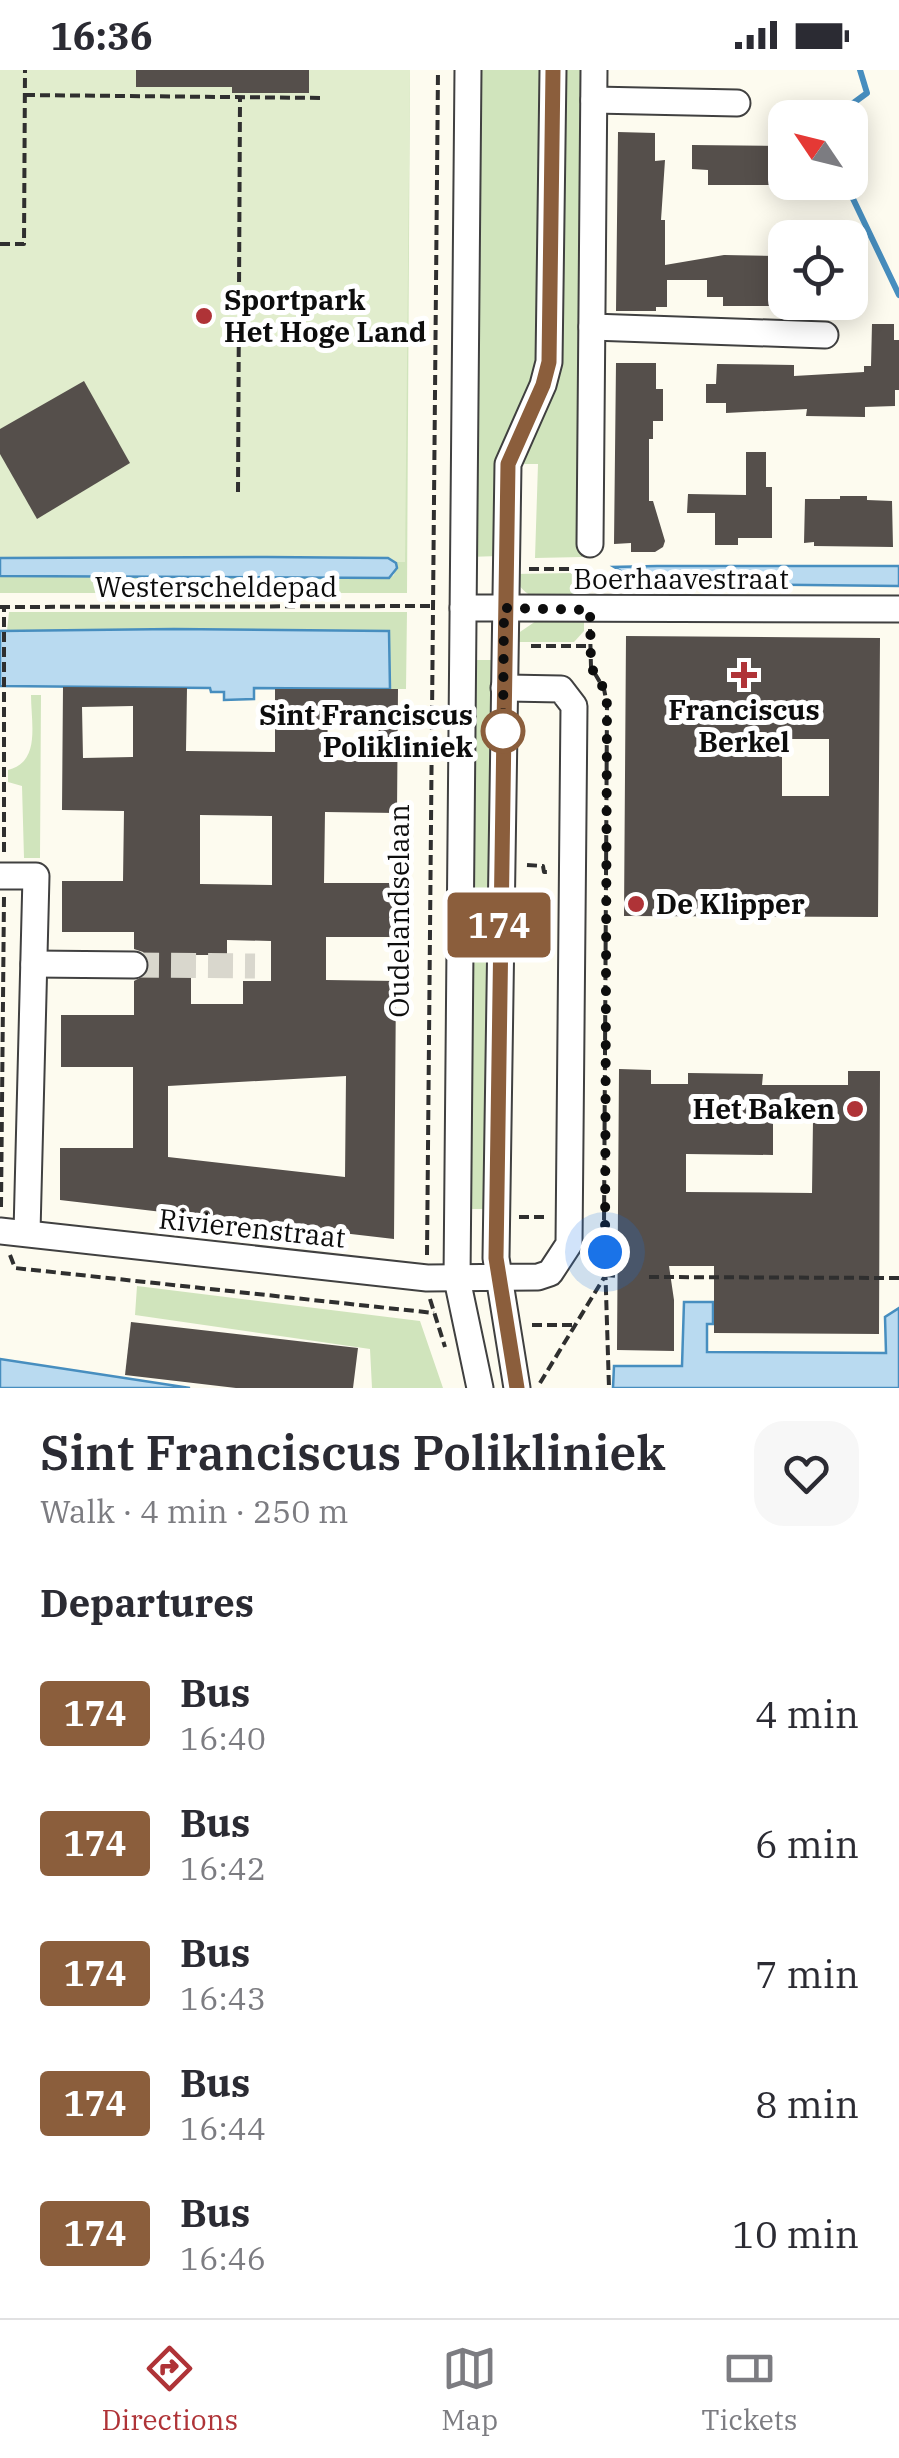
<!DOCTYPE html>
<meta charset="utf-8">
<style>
body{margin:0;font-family:"IBM Plex Serif",serif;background:#f7f7f7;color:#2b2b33;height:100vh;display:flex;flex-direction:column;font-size:38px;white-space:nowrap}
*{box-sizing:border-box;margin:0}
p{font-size:32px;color:#7c7c81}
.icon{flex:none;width:55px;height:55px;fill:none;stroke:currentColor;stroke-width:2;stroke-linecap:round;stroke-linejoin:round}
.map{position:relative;height:1318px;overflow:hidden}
.side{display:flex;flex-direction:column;background:#fff;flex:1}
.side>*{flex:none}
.badge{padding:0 20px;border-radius:8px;font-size:35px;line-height:65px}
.needle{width:65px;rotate:305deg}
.controls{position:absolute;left:768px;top:30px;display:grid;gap:20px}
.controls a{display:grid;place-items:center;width:100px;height:100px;border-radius:20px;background:#fff;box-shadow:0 5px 25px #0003;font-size:50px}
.you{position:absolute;width:50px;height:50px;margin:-25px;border:8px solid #fff;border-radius:50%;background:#1a73e8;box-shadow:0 0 0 15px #1a73e833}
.map>.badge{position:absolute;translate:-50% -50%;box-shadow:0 0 0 5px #fff}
h2{padding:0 40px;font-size:38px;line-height:90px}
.round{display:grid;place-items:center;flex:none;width:105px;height:105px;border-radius:30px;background:#f7f7f7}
.summary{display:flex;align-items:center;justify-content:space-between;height:170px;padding:0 40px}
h1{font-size:48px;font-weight:600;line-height:75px}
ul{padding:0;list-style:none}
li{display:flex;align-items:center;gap:30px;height:130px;padding:0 40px}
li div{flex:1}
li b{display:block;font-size:38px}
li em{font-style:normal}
li .badge{min-width:110px;font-weight:700;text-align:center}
.status{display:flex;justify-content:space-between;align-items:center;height:70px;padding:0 50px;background:#fff;direction:ltr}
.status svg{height:28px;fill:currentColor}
.tabs{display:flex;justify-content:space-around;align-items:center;height:140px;border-top:2px solid #e1e1e2;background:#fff;font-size:28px;color:#7c7c81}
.tabs a{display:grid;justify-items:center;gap:5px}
.tabs .current{color:#af3337}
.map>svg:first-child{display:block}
.green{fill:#d0e4bc}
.pitch{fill:#e1edcd}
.water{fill:#b9daf0;stroke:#478ebf;stroke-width:2.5}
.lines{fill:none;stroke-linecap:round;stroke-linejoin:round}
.stream{stroke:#478ebf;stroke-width:6}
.building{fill:#554f4b;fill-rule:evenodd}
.minor-tunnel{stroke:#d9d7cd;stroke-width:25;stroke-dasharray:25 12;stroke-linecap:butt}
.minor-casing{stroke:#404040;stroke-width:29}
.path{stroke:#2f2f2f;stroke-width:4;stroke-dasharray:10 5;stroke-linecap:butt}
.minor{stroke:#fff;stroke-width:25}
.line-casing{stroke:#fff;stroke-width:22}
.line{stroke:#8b5e3c;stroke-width:15}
.walk{stroke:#0d0d0d;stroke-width:10;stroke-dasharray:0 18}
.poi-dot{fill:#af3337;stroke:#fff;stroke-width:4}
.stop-dot{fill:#fff;stroke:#8b5e3c;stroke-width:5}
.labels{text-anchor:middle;stroke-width:10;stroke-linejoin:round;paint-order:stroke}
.poi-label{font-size:28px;font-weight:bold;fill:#0d0d0d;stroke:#fff;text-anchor:start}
.street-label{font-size:28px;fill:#0d0d0d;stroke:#fff}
.stop-label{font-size:28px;font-weight:bold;fill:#0d0d0d;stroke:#fff;text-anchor:end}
</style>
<div class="status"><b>16:36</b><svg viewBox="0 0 49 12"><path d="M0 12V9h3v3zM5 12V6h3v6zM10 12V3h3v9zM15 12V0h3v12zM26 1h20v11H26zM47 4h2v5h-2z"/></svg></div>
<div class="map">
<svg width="899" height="1318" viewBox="0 0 899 1318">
<rect width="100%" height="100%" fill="#fdfbef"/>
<!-- green -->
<g class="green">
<polygon points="384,0 410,0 407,523 0,523 0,506 389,508 394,505 396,493 0,471"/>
<polygon points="473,0 544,0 542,286 499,486 468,487"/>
<polygon points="560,0 587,0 582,487 535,488 538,394 523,394 525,372 556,305"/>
<path d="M 574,503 L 582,515 L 582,529 C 554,529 524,536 514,504 Z"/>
<polygon points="9,542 407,542 406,619 390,619 389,561 7,561"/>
<polygon points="539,549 584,550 584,561 574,572 512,572 517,564"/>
<polygon points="469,590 497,590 489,1139 465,1139"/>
<path d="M 31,625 L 41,625 L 40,788 L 24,788 L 22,716 L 8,712 L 8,700 C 41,692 31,653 31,625 Z"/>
<polygon points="137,1216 420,1251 443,1318 372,1318 370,1279 135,1245"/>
</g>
<!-- pitch -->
<polygon class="pitch" points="0,0 410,0 405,492 0,492"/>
<!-- water -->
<g class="water">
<polygon points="267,487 388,488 396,493 397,498 389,508 0,506 0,488"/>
<polygon points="657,496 899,496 899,516 641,513 614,497"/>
<polygon points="174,559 389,561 390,619 254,618 254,629 224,630 224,622 211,622 210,618 0,616 0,561"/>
<polygon points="684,1232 713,1232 713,1254 707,1254 707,1282 886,1283 885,1247 899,1238 899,1318 613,1318 614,1296 682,1296"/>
<polygon points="0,1289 190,1318 0,1318"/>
</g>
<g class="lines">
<!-- stream -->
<g class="stream">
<polyline points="833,48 867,23 860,0"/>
<polyline points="845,112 899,225"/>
</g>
</g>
<!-- building -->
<g class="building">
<polygon points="136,0 309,0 309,23 232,23 232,17 136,17"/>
<polygon points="618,62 655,63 655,91 665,90 661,150 665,150 665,195 724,185 778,186 778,196 785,196 785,236 723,236 723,227 707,227 707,210 667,210 667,237 656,237 656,241 616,241"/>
<polygon points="692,75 785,76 785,105 776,105 776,115 708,115 708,100 692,99"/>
<polygon points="872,254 894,254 894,270 899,270 899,320 895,320 895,336 865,337 865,347 806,346 807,339 726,343 726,333 706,333 706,314 716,314 717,294 794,295 794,306 864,302 864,296 871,296"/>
<polygon points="616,293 656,293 656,319 663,319 663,351 653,351 653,369 649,369 649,431 653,431 665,471 663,477 655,482 631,482 631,473 614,474"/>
<polygon points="84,311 130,393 37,449 0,384 0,359"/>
<polygon points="746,382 766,382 766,417 772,417 772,468 738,468 738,475 715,475 715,443 687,443 688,424 746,425"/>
<polygon points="840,426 867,426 867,430 892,431 893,477 814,476 814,472 804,473 805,429 840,429"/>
<path d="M 626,566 L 880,568 L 878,847 L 624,846 ZM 782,669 L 829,669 L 829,726 L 782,726 Z"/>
<path d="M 63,617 L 187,618 L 186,681 L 275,682 L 275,619 L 398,619 L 397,743 L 325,742 L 324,813 L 397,813 L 396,867 L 326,867 L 326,910 L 396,911 L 394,1169 L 60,1130 L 60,1078 L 133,1078 L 133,997 L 61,997 L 61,945 L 134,945 L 134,911 L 147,904 L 150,894 L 143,882 L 134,879 L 134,862 L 62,862 L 62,811 L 123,811 L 124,741 L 62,740 ZM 133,636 L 133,687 L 83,688 L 82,637 ZM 328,639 L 379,640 L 378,691 L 327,690 ZM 200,745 L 272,746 L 272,815 L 200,814 ZM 227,870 L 271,871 L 271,911 L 243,911 L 243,934 L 191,934 L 191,885 L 227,885 ZM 346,1006 L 345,1107 L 168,1087 L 168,1016 Z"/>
<path d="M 619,999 L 651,1000 L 651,1014 L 688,1014 L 688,1003 L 763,1004 L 762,1015 L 848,1015 L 848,1001 L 880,1001 L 879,1264 L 714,1263 L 714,1196 L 669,1196 L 674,1230 L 674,1281 L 617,1280 ZM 773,1050 L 813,1050 L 812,1123 L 686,1122 L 686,1084 L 773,1085 Z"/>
<polygon points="131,1252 358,1278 353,1318 236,1318 125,1305"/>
</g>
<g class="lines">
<!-- minor-tunnel -->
<polyline class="minor-tunnel" points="134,895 255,896"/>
<!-- minor casing -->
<g class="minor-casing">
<g id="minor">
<polyline points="468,0 457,1209 480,1318"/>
<polyline points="594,30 737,33"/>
<polyline points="592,257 825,265"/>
<polyline points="590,474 594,0"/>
<polyline points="463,538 899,539"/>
<polyline points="0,806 36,806 27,1162"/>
<polyline points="34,894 134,895"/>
<polyline points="0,1161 427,1208 538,1207 550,1203 569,1174 574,636 561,619 504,618"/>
<polyline points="517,1318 496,1188 508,394 543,315 549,292 553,0"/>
</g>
</g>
<!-- path -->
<g class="path">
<polyline points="25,25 324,28"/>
<polyline points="0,174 24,174 25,0"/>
<polyline points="238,422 240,28"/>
<polyline points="529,499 590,499"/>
<polyline points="0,537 432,536"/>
<polyline points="590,559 591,597 604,619 607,634 604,1158 609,1318"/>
<polyline points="531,576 589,576"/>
<polyline points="4,782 4,538"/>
<polyline points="527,795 543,796 544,802 547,802"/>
<polyline points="1,1137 4,827"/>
<polyline points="519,1147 545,1147"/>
<polyline points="10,1185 15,1198 434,1243"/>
<polyline points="427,1185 438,0"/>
<polyline points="605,1205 617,1206"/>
<polyline points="649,1207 899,1208"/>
<polyline points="430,1229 445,1277"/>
<polyline points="532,1255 576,1255"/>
<polyline points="540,1313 605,1206"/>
</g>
<!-- minor -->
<use href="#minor" class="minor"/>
</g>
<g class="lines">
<!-- line casing -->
<g class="line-casing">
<polyline id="line" points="517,1318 496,1188 508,394 543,315 549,292 553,0"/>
</g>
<!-- line -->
<use href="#line" class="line"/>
<!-- walk -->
<polyline class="walk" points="503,661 504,538 590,540 591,597 604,619 607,634 605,1182"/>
</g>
<!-- markers -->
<g class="poi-dot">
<circle cx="204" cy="246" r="10"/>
<path d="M739 590h10v10h10v10h-10v10h-10v-10h-10v-10h10z"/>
<circle cx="636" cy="834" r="10"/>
<circle cx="855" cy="1039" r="10"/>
</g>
<circle class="stop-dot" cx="503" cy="661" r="20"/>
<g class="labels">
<!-- poi labels -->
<g class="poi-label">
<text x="224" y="240">Sportpark<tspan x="224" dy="32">Het Hoge Land</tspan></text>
<text x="744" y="650" text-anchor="middle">Franciscus<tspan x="744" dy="32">Berkel</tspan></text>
<text x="656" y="844">De Klipper</text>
<text x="835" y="1049" text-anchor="end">Het Baken</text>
</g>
<!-- street labels -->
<g class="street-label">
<text x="681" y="519">Boerhaavestraat</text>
<text x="216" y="527">Westerscheldepad</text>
<text transform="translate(399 841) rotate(-90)" y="10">Oudelandselaan</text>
<text transform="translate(252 1158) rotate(6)" y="10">Rivierenstraat</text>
</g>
<!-- stop labels -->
<g class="stop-label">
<text x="473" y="655">Sint Franciscus<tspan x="473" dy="32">Polikliniek</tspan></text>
</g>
</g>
</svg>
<div class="controls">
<a><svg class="needle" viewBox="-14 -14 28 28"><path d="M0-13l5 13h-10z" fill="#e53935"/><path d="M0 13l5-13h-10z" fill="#7c7c81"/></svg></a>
<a><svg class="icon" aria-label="locate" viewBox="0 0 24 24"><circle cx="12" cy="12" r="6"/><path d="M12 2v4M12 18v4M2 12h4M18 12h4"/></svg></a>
</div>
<div class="you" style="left:605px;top:1182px"></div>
<b class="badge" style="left:499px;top:855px;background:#8b5e3c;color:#fff">174</b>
</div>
<section class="side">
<div class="summary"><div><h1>Sint Franciscus Polikliniek</h1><p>Walk · 4 min · 250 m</p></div><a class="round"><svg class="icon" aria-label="heart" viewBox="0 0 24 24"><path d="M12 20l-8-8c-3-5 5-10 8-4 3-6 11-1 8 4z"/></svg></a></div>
<h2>Departures</h2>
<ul>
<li><span class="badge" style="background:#8b5e3c;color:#fff">174</span><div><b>Bus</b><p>16:40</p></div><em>4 min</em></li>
<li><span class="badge" style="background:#8b5e3c;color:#fff">174</span><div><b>Bus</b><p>16:42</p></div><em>6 min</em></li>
<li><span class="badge" style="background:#8b5e3c;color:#fff">174</span><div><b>Bus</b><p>16:43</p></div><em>7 min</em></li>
<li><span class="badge" style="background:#8b5e3c;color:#fff">174</span><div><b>Bus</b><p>16:44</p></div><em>8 min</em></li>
<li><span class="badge" style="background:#8b5e3c;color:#fff">174</span><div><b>Bus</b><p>16:46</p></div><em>10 min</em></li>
</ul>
</section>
<nav class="tabs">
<a class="current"><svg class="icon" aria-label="directions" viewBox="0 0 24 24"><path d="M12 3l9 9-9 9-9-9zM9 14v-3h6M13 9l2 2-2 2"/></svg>Directions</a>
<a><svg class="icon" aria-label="map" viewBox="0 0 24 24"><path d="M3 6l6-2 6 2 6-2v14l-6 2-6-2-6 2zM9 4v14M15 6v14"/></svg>Map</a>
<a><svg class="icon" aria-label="tickets" viewBox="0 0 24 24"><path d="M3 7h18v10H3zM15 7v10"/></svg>Tickets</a>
</nav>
